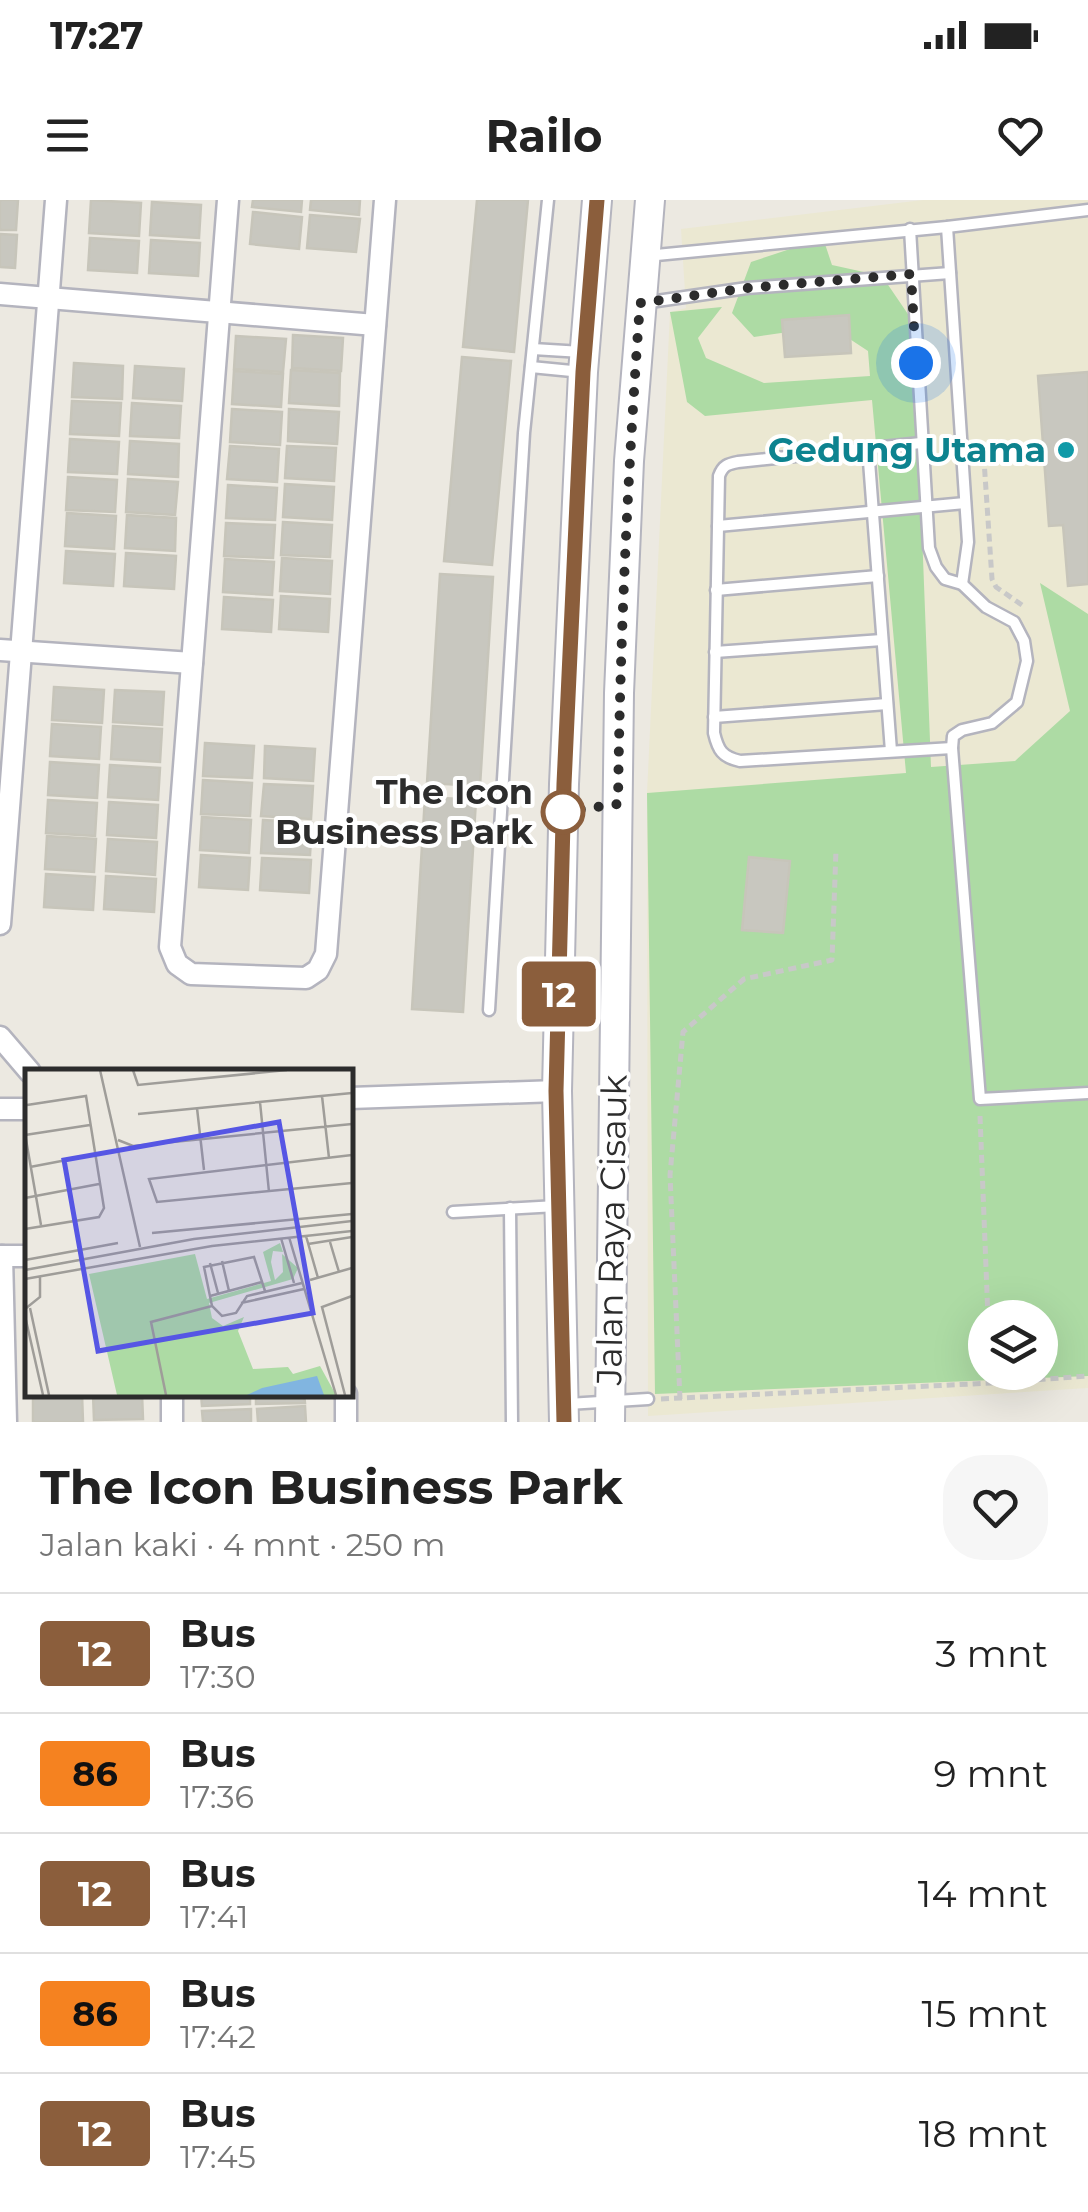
<!DOCTYPE html>
<html lang="id">
<meta charset="utf-8">
<style>
body{margin:0;font-family:Montserrat,sans-serif;background:#f6f6f6;color:#222;height:100vh;display:flex;flex-direction:column;font-size:38px;white-space:nowrap}
*{box-sizing:border-box;margin:0}
p{font-size:32px;color:#767676}
.icon{flex:none;width:55px;height:55px;fill:none;stroke:currentColor;stroke-width:2;stroke-linecap:round;stroke-linejoin:round}
.map{position:relative;height:1222px;overflow:hidden}
.panel{display:flex;flex-direction:column;background:#fff;flex:1}
.panel>*{flex:none}
.badge{padding:0 20px;border-radius:8px;font-size:35px;line-height:65px}
.controls{position:absolute;left:968px;top:1100px;display:grid;gap:20px}
.controls a{display:grid;place-items:center;width:90px;height:90px;border-radius:50%;background:#fff;box-shadow:0 10px 40px #0002;font-size:50px}
.you{position:absolute;width:50px;height:50px;margin:-25px;border:8px solid #fff;border-radius:50%;background:#1a73e8;box-shadow:0 0 0 15px #1a73e833}
.map>.badge{position:absolute;translate:-50% -50%;box-shadow:0 0 0 5px #fff}
.round{display:grid;place-items:center;flex:none;width:105px;height:105px;border-radius:40px;background:#f6f6f6}
.summary{display:flex;align-items:center;justify-content:space-between;height:170px;padding:0 40px}
h1{font-size:48px;font-weight:700;line-height:75px}
ul{padding:0;list-style:none}
li{display:flex;align-items:center;gap:30px;height:120px;padding:0 40px;border-top:2px solid #e0e0e0}
li div{flex:1}
li b{display:block;font-size:38px}
li em{font-style:normal}
li .badge{min-width:110px;font-weight:700;text-align:center}
.status{display:flex;justify-content:space-between;align-items:center;height:70px;padding:0 50px;background:#fff;direction:ltr}
.status svg{height:28px;fill:currentColor}
header{display:flex;justify-content:space-between;align-items:center;height:130px;padding:0 40px;background:#fff;font-size:45px;font-weight:700}
.map>svg:first-child{display:block}
.education{fill:#ebe8d2;fill-rule:evenodd}
.green{fill:#addba4;fill-rule:evenodd}
.building{fill:#c8c7bf;stroke:#c7c5ba;stroke-width:2.5}
.lines{fill:none;stroke-linecap:round;stroke-linejoin:round}
.lane-casing{stroke:#b4b4be;stroke-width:15}
.street-casing{stroke:#b4b4be;stroke-width:25}
.secondary-casing{stroke:#b4b4be;stroke-width:32}
.path{stroke:#c8c8c8;stroke-width:5;stroke-dasharray:8 5;stroke-linecap:butt}
.lane{stroke:#fff;stroke-width:10}
.street{stroke:#fff;stroke-width:20}
.secondary{stroke:#fff;stroke-width:28}
.line-casing{stroke:#fff;stroke-width:22}
.line{stroke:#8b5e3c;stroke-width:15}
.walk{stroke:#2c2c2c;stroke-width:10;stroke-dasharray:0 18}
.culture-dot{fill:#0f9aa8;stroke:#fff;stroke-width:4}
.stop-dot{fill:#fff;stroke:#8b5e3c;stroke-width:5}
.labels{text-anchor:middle;stroke-width:8;stroke-linejoin:round;paint-order:stroke}
.culture-label{font-size:35px;font-weight:bold;fill:#0d838f;stroke:#fff;text-anchor:end}
.stop-label{font-size:35px;font-weight:bold;fill:#2c2c2c;stroke:#fff;text-anchor:end}
.street-label{font-size:35px;fill:#2c2c2c;stroke:#fff}
.inset-road{fill:none;stroke:#9f9d99;stroke-width:2.5}
.view{fill:#5656e4;fill-opacity:0.15;stroke:#5656e4;stroke-width:5}
.inset-edge{fill:none;stroke:#2c2c2c;stroke-width:5}
</style>
<div class="status"><b>17:27</b><svg viewBox="0 0 49 12"><path d="M0 12V9h3v3zM5 12V6h3v6zM10 12V3h3v9zM15 12V0h3v12zM26 1h20v11H26zM47 4h2v5h-2z"/></svg></div>
<header><svg class="icon" aria-label="menu" viewBox="0 0 24 24"><path d="M4 6h16M4 12h16M4 18h16"/></svg>Railo<svg class="icon" aria-label="heart" viewBox="0 0 24 24"><path d="M12 20l-8-8c-3-5 5-10 8-4 3-6 11-1 8 4z"/></svg></header>
<div class="map">
<svg width="1088" height="1222" viewBox="0 0 1088 1222">
<rect width="100%" height="100%" fill="#ece9e1"/>
<!-- education -->
<path class="education" d="M 923,0 L 1088,0 L 1088,1188 L 648,1216 L 647,593 L 670,112 L 686,108 L 681,29 ZM 985,1118 L 1040,1118 L 1040,1172 L 985,1172 Z"/>
<!-- green -->
<path class="green" d="M 823,38 L 832,65 L 882,76 L 914,123 L 931,567 L 1015,561 L 1070,511 L 1040,383 L 1088,414 L 1088,1176 L 655,1194 L 647,593 L 906,573 L 872,200 L 705,216 L 687,202 L 670,112 L 722,107 L 698,138 L 706,158 L 764,183 L 870,176 L 868,151 L 830,126 L 754,137 L 732,113 L 751,62 ZM 985,1118 L 1040,1118 L 1040,1172 L 985,1172 Z"/>
<!-- building -->
<g class="building">
<polygon points="0,0 18,0 16,30 0,30"/>
<polygon points="91,0 141,3 139,36 89,33"/>
<polygon points="253,0 302,0 301,12 252,7"/>
<polygon points="311,0 360,0 359,15 310,10"/>
<polygon points="477,0 528,0 514,152 463,147"/>
<polygon points="152,2 201,5 199,38 150,35"/>
<polygon points="253,12 302,17 299,49 250,44"/>
<polygon points="310,15 360,19 356,52 307,48"/>
<polygon points="0,34 17,35 15,68 0,67"/>
<polygon points="90,38 139,41 137,73 88,70"/>
<polygon points="151,40 200,43 198,76 149,73"/>
<polygon points="849,115 851,153 785,157 782,120"/>
<polygon points="293,135 343,138 341,171 292,168"/>
<polygon points="236,136 286,139 283,172 234,169"/>
<polygon points="462,157 511,161 492,365 444,361"/>
<polygon points="74,163 123,166 122,199 72,197"/>
<polygon points="135,166 184,169 182,201 133,198"/>
<polygon points="291,170 340,173 339,206 289,203"/>
<polygon points="234,171 283,174 281,207 232,204"/>
<polygon points="1088,172 1088,384 1068,386 1063,325 1049,326 1038,176"/>
<polygon points="72,201 121,203 119,236 70,234"/>
<polygon points="132,203 181,206 179,238 130,236"/>
<polygon points="232,209 282,212 280,245 230,242"/>
<polygon points="289,209 339,212 337,244 288,241"/>
<polygon points="70,239 119,242 117,274 68,272"/>
<polygon points="130,241 179,244 178,277 128,274"/>
<polygon points="230,246 279,249 277,282 227,279"/>
<polygon points="287,246 336,248 334,281 285,278"/>
<polygon points="68,277 117,280 115,312 66,310"/>
<polygon points="128,279 178,282 175,315 126,312"/>
<polygon points="285,284 334,287 332,320 283,317"/>
<polygon points="228,285 277,288 275,320 226,318"/>
<polygon points="67,313 116,316 114,349 65,346"/>
<polygon points="127,315 176,318 175,351 125,348"/>
<polygon points="283,322 332,325 330,357 281,355"/>
<polygon points="226,323 275,325 273,358 224,356"/>
<polygon points="66,351 115,354 113,386 64,383"/>
<polygon points="126,353 176,356 174,389 124,386"/>
<polygon points="282,358 332,361 330,394 280,391"/>
<polygon points="225,359 274,362 272,395 223,392"/>
<polygon points="440,374 493,377 480,586 427,583"/>
<polygon points="281,396 330,399 328,432 279,429"/>
<polygon points="224,397 273,400 271,432 222,429"/>
<polygon points="54,487 104,490 102,523 52,520"/>
<polygon points="115,490 164,492 162,525 113,522"/>
<polygon points="52,524 101,527 99,559 50,556"/>
<polygon points="113,526 162,529 160,562 111,559"/>
<polygon points="205,543 254,546 252,578 203,576"/>
<polygon points="265,546 315,549 313,581 264,578"/>
<polygon points="50,562 99,565 97,598 48,595"/>
<polygon points="110,565 160,568 158,600 108,597"/>
<polygon points="203,580 252,583 250,616 201,614"/>
<polygon points="264,584 313,586 311,619 261,616"/>
<polygon points="425,597 476,600 463,812 412,809"/>
<polygon points="48,600 97,603 95,636 46,633"/>
<polygon points="109,602 158,605 156,638 107,635"/>
<polygon points="202,617 251,620 249,653 200,650"/>
<polygon points="263,620 312,623 310,655 261,653"/>
<polygon points="47,636 96,639 94,672 45,669"/>
<polygon points="108,639 157,642 155,675 106,671"/>
<polygon points="201,655 250,658 248,690 199,687"/>
<polygon points="749,657 790,661 783,733 742,730"/>
<polygon points="262,658 311,660 309,693 260,690"/>
<polygon points="46,674 95,677 93,710 44,707"/>
<polygon points="106,676 156,679 154,712 104,709"/>
<polygon points="33,1194 82,1194 83,1222 33,1222"/>
<polygon points="93,1194 142,1194 143,1219 94,1220"/>
<polygon points="201,1194 250,1194 250,1204 202,1206"/>
<polygon points="256,1194 304,1194 305,1203 256,1204"/>
<polygon points="305,1206 306,1222 258,1222 257,1209"/>
<polygon points="251,1209 251,1222 203,1222 202,1211"/>
</g>
<g class="lines">
<!-- lane casing -->
<g class="lane-casing">
<g id="lane">
<polyline points="947,27 968,342 962,384"/>
<polyline points="910,29 929,348 936,367 945,379 962,384 986,407 1014,422 1024,441 1027,461 1017,502 992,523 962,530 953,536 952,548 980,899 1088,893"/>
<polyline points="646,56 947,27 1088,10"/>
<polyline points="643,103 747,88 950,73"/>
<polyline points="533,149 582,152"/>
<polyline points="531,167 582,172"/>
<path d="M 921,243 L 738,262 C 728,264 723,265 719,276 L 714,533 C 718,550 722,557 740,561 L 952,548"/>
<polyline points="868,248 891,551"/>
<polyline points="718,326 965,303"/>
<polyline points="716,390 878,376"/>
<polyline points="715,452 882,440"/>
<polyline points="714,517 887,504"/>
<polyline points="489,810 524,233 548,0"/>
<polyline points="510,1008 512,1222"/>
<polyline points="453,1012 557,1006"/>
<polyline points="568,1204 648,1199"/>
</g>
</g>
<!-- street casing -->
<g class="street-casing">
<g id="street">
<polyline points="228,0 170,747 177,764 191,774 306,778 318,770 326,754 385,0"/>
<polyline points="0,94 375,125"/>
<polyline points="0,450 192,463"/>
<polyline points="0,724 56,0"/>
<polyline points="0,837 30,872"/>
<polyline points="350,898 557,891"/>
<polyline points="0,909 28,909"/>
<polyline points="0,1056 28,1056"/>
<polyline points="2,1056 6,1222"/>
<polyline points="172,1194 172,1222"/>
<polyline points="346,1222 346,1194"/>
</g>
</g>
<!-- secondary casing -->
<g class="secondary-casing">
<g id="secondary">
<polyline points="564,1222 557,891 564,584 583,172 597,0"/>
<polyline points="610,1222 619,493 629,261 650,0"/>
</g>
</g>
<!-- path -->
<g class="path">
<polyline points="1022,405 996,387 992,379 984,260 1028,253"/>
<polyline points="980,916 988,1118"/>
<polyline points="990,1172 991,1183"/>
<polyline points="661,1199 991,1183 1088,1176"/>
<polyline points="680,1199 670,975 683,832 744,779 832,760 836,650"/>
</g>
<!-- lane -->
<use href="#lane" class="lane"/>
<!-- street -->
<use href="#street" class="street"/>
<!-- secondary -->
<use href="#secondary" class="secondary"/>
</g>
<g class="lines">
<!-- line casing -->
<g class="line-casing">
<polyline id="line" points="564,1222 556,891 564,584 583,172 597,0"/>
</g>
<!-- line -->
<use href="#line" class="line"/>
<!-- walk -->
<path class="walk" d="M 563,612 L 618,604 C 620,437 628,270 640,103 L 747,88 L 911,74 L 916,163"/>
</g>
<!-- markers -->
<circle class="culture-dot" cx="1066" cy="250" r="10"/>
<circle class="stop-dot" cx="563" cy="612" r="20"/>
<g class="labels">
<!-- culture labels -->
<g class="culture-label">
<text x="1046" y="262">Gedung Utama</text>
</g>
<!-- stop labels -->
<g class="stop-label">
<text x="533" y="604">The Icon<tspan x="533" dy="40">Business Park</tspan></text>
</g>
<!-- street labels -->
<g class="street-label">
<text transform="translate(612 1030) rotate(-89)" y="12">Jalan Raya Cisauk</text>
</g>
</g>
<!-- overview -->
<g transform="translate(25 869)">
<rect width="328" height="328" fill="#ece9e1"/>
<path d="M 255,174 L 258,183 L 248,182 L 246,193 L 250,211 L 258,203 L 257,185 L 273,199 L 268,210 L 184,234 L 187,249 L 198,257 L 219,248 L 213,262 L 228,300 L 263,298 L 268,305 L 295,297 L 311,326 L 92,326 L 64,205 L 170,185 L 182,230 L 246,212 L 238,183 Z" fill="#addba4"/>
<path d="M 292,307 L 299,326 L 222,326 L 237,319 Z" fill="#81b5e0"/>
<path class="inset-road" d="M 75,1 L 115,178M 108,1 L 113,16 L 262,1M 297,27 L 304,89M 235,33 L 244,123M 172,39 L 179,101M 113,45 L 327,24M 0,65 L 16,156M 0,66 L 65,56M 93,71 L 108,77 L 327,55M 327,86 L 124,110 L 132,133 L 327,114M 5,98 L 68,86M 0,129 L 74,115M 0,160 L 74,148 L 79,139 L 61,27 L 2,36M 127,164 L 327,145M 281,167 L 293,209M 264,168 L 311,326M 256,169 L 269,214M 305,173 L 314,203M 283,175 L 327,168M 0,191 L 93,174M 197,192 L 204,222M 185,194 L 193,224M 0,201 L 169,170 L 327,152M 0,210 L 187,177 L 327,162M 285,211 L 327,199M 240,222 L 229,188 L 179,198 L 187,237 L 197,247 L 211,244 L 222,227 L 277,214M 185,227 L 237,213M 216,234 L 279,220M 5,239 L 24,326M 0,240 L 15,228 L 15,207M 0,247 L 18,326M 141,326 L 126,253 L 187,237M 320,326 L 297,238 L 327,227"/>
<path class="view" d="M 254,53 L 288,244 L 73,282 L 39,91 Z"/>
<rect width="328" height="328" class="inset-edge"/>
</g>
</svg>
<div class="controls">
<a><svg class="icon" aria-label="layers" viewBox="0 0 24 24"><path d="M12 4l9 5-9 5-9-5zM3 14l9 5 9-5"/></svg></a>
</div>
<div class="you" style="left:916px;top:163px"></div>
<b class="badge" style="left:559px;top:794px;background:#8b5e3c;color:#fff">12</b>
</div>
<section class="panel">
<div class="summary"><div><h1>The Icon Business Park</h1><p>Jalan kaki · 4 mnt · 250 m</p></div><a class="round"><svg class="icon" aria-label="heart" viewBox="0 0 24 24"><path d="M12 20l-8-8c-3-5 5-10 8-4 3-6 11-1 8 4z"/></svg></a></div>
<ul>
<li><span class="badge" style="background:#8b5e3c;color:#fff">12</span><div><b>Bus</b><p>17:30</p></div><em>3 mnt</em></li>
<li><span class="badge" style="background:#f58220;color:#111">86</span><div><b>Bus</b><p>17:36</p></div><em>9 mnt</em></li>
<li><span class="badge" style="background:#8b5e3c;color:#fff">12</span><div><b>Bus</b><p>17:41</p></div><em>14 mnt</em></li>
<li><span class="badge" style="background:#f58220;color:#111">86</span><div><b>Bus</b><p>17:42</p></div><em>15 mnt</em></li>
<li><span class="badge" style="background:#8b5e3c;color:#fff">12</span><div><b>Bus</b><p>17:45</p></div><em>18 mnt</em></li>
</ul>
</section>
